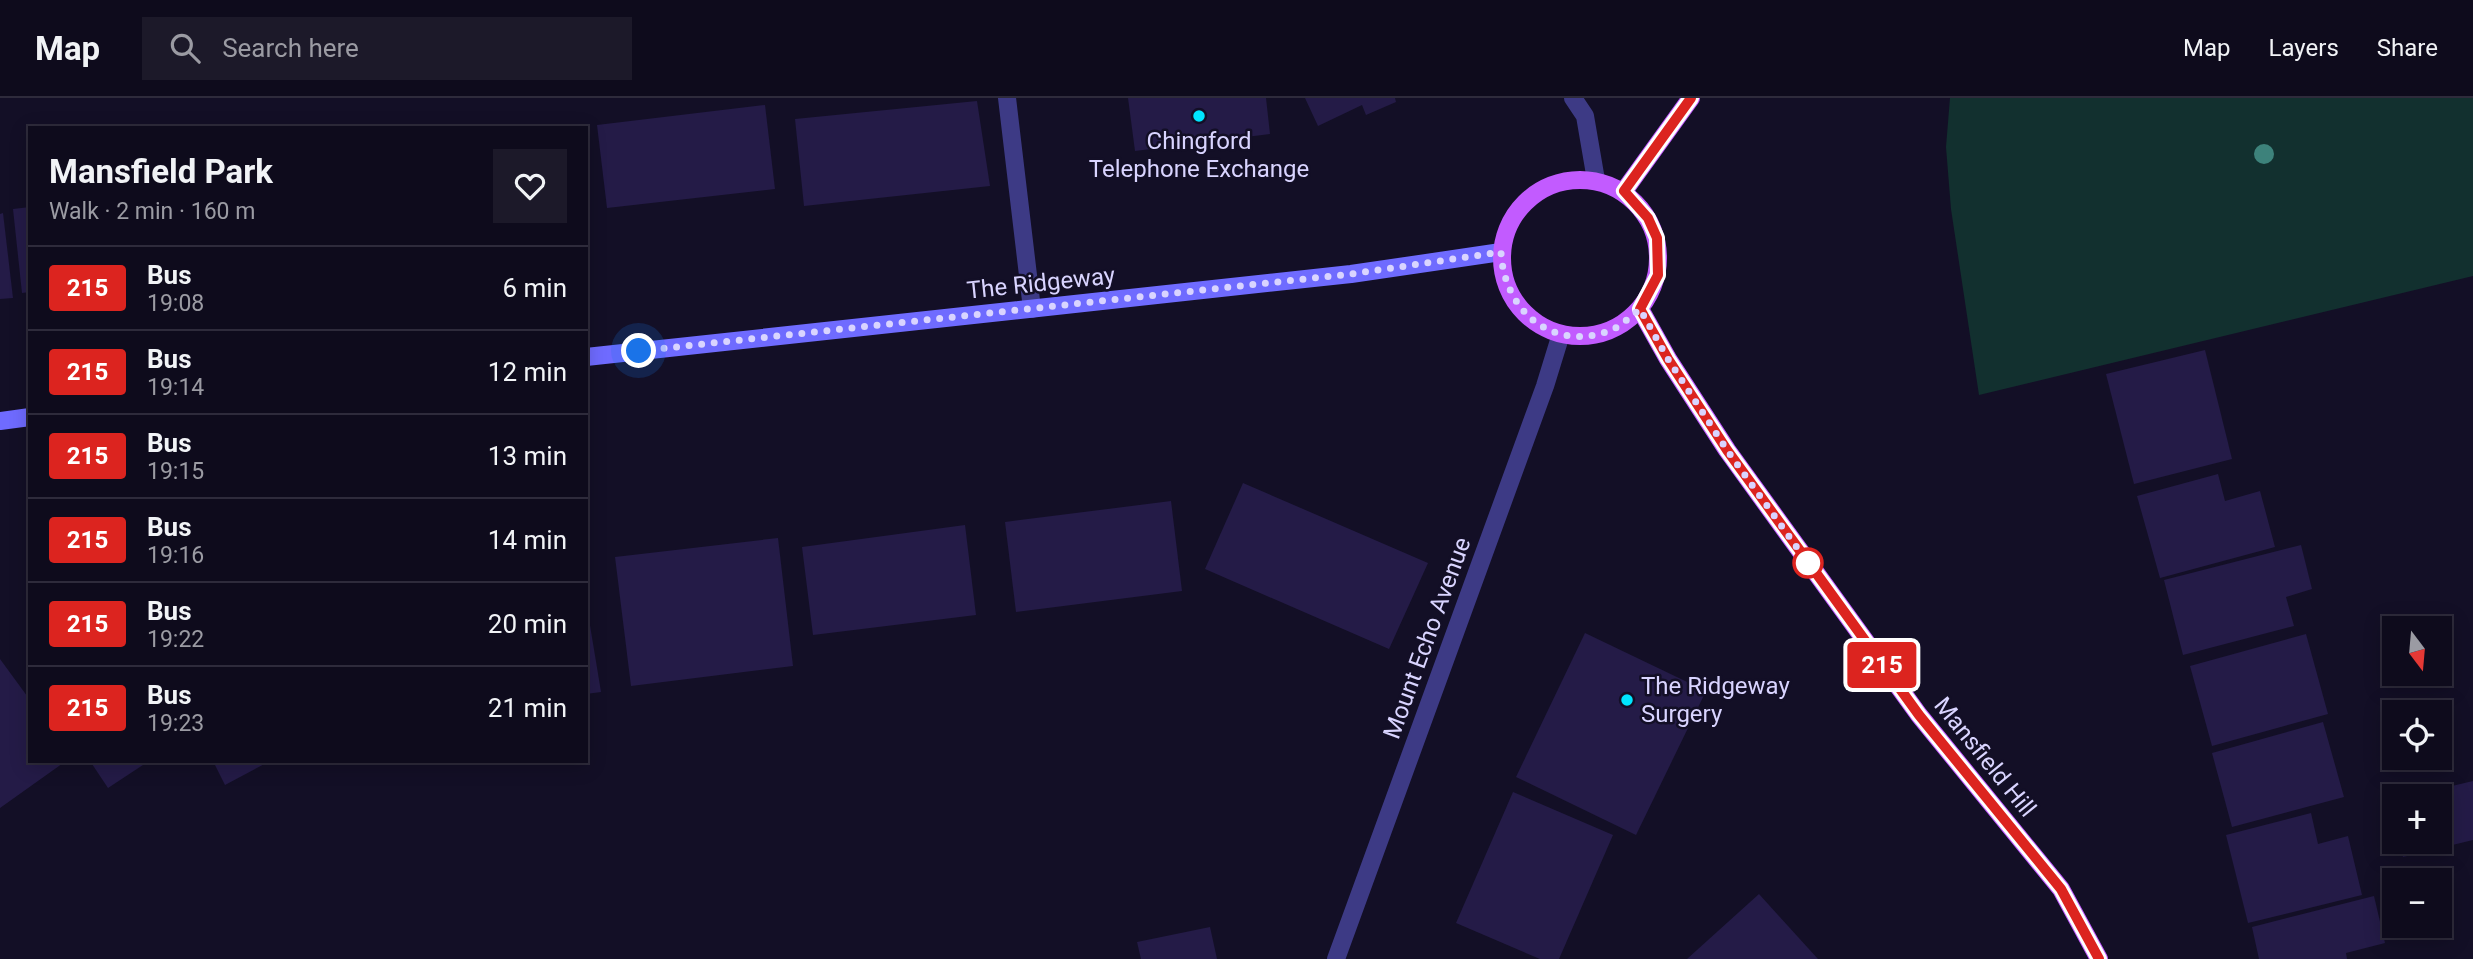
<!DOCTYPE html>
<meta charset="utf-8">
<style>
body{margin:0;font-family:Roboto,sans-serif;background:#1c1929;color:#f1f3f6;height:100vh;display:flex;flex-direction:column;font-size:26px;white-space:nowrap}
*{box-sizing:border-box;margin:0}
p{font-size:23px;color:#9b9ba3}
.icon{flex:none;width:38px;height:38px;fill:none;stroke:currentColor;stroke-width:2;stroke-linecap:round;stroke-linejoin:round}
.map{position:relative;flex:1;overflow:hidden}
.side{position:absolute;left:28px;top:28px;width:560px;height:637px;display:flex;flex-direction:column;background:#0e0b1c;border-radius:0px;box-shadow:0 4px 18px #0003,0 0 0 2px #2e2b3b}
.side>*{flex:none}
.badge{padding:0 14px;border-radius:5px;font-size:24px;line-height:46px}
.needle{width:46px;rotate:164deg}
.buttons{position:absolute;left:2382px;top:518px;display:grid;gap:14px}
.buttons a{display:grid;place-items:center;width:70px;height:70px;border-radius:0px;background:#0e0b1c;box-shadow:0 4px 18px #0003,0 0 0 2px #2e2b3b;font-size:35px}
.you{position:absolute;width:35px;height:35px;margin:-18px;border:5px solid #fff;border-radius:50%;background:#1a73e8;box-shadow:0 0 0 10px #1a73e833}
.map>.badge{position:absolute;translate:-50% -50%;box-shadow:0 0 0 4px #fff}
.round{display:grid;place-items:center;flex:none;width:74px;height:74px;border-radius:0px;background:#1c1929}
.headline{display:flex;align-items:center;justify-content:space-between;height:119px;padding:0 21px}
h1{font-size:33px;font-weight:700;line-height:52px}
ul{padding:0;list-style:none}
li{display:flex;align-items:center;gap:21px;height:84px;padding:0 21px;border-top:2px solid #2e2b3b}
li div{flex:1}
li b{display:block;font-size:26px}
li em{font-style:normal}
li .badge{min-width:77px;font-weight:700;text-align:center}
header{display:flex;align-items:center;gap:42px;box-sizing:border-box;height:98px;padding:0 35px;background:#0e0b1c;border-bottom:2px solid #2e2b3b}
header strong{font-size:33px}
nav{display:flex;gap:38px;margin-inline-start:auto;font-size:24px}
.search{width:490px;height:63px;background:#1c1929;display:flex;align-items:center;gap:18px;box-sizing:border-box;padding:0 24px;border-radius:0px;color:#9b9ba3;font-size:26px}
.map>svg:first-child{display:block}
.green{fill:#12302f}
.building{fill:#241b47}
.lines{fill:none;stroke-linecap:round;stroke-linejoin:round}
.service{stroke:#3d3a85;stroke-width:18}
.minor{stroke:#3d3a85;stroke-width:18}
.secondary{stroke:#6f6bff;stroke-width:18}
.primary{stroke:#c25bff;stroke-width:18}
.tree{fill:#3d827b}
.line-casing{stroke:#fff;stroke-width:16}
.line{stroke:#dc241f;stroke-width:10}
.walk{stroke:#d9d4ff;stroke-width:7;stroke-dasharray:0 12.6}
.poi-dot{fill:#00e5ff;stroke:#130f26;stroke-width:2.5}
.stop-dot{fill:#fff;stroke:#dc241f;stroke-width:3.5}
.labels{text-anchor:middle;stroke-width:5;stroke-linejoin:round;paint-order:stroke}
.poi-label{font-size:24px;fill:#d9d4ff;stroke:#130f26}
.street-label{font-size:24px;fill:#d9d4ff;stroke:#130f26}
</style>
<header>
<strong>Map</strong>
<div class="search"><svg class="icon" aria-label="search" viewBox="0 0 24 24"><circle cx="10" cy="10" r="6"/><path d="M15 15l6 6"/></svg>Search here</div>
<nav><a>Map</a><a>Layers</a><a>Share</a></nav>
</header>
<div class="map">
<svg width="2473" height="861" viewBox="0 0 2473 861">
<rect width="100%" height="100%" fill="#130f26"/>
<!-- green -->
<polygon class="green" points="1950,0 2473,0 2473,178 1979,297 1951,111 1946,49"/>
<!-- building -->
<g class="building">
<polygon points="1128,0 1266,0 1270,36 1135,53"/>
<polygon points="1305,0 1395,0 1396,4 1366,17 1362,7 1318,28"/>
<polygon points="977,3 990,88 804,108 795,21"/>
<polygon points="765,7 775,91 607,110 597,27"/>
<polygon points="30,109 30,194 22,195 13,111"/>
<polygon points="3,115 13,200 0,201 0,116"/>
<polygon points="2205,252 2232,361 2134,386 2106,276"/>
<polygon points="2218,376 2225,403 2260,393 2275,449 2160,480 2137,398"/>
<polygon points="1243,385 1428,465 1389,551 1205,471"/>
<polygon points="1171,403 1182,493 1016,514 1005,424"/>
<polygon points="965,427 976,517 813,537 802,449"/>
<polygon points="778,440 793,568 631,588 615,459"/>
<polygon points="2301,447 2312,491 2286,499 2294,528 2183,557 2164,482"/>
<polygon points="586,503 601,594 586,596"/>
<polygon points="1585,535 1706,593 1636,737 1516,679"/>
<polygon points="2306,536 2328,616 2212,648 2190,568"/>
<polygon points="0,561 30,602 30,663 66,663 0,710"/>
<polygon points="2323,624 2344,699 2232,729 2212,655"/>
<polygon points="90,663 149,663 108,690"/>
<polygon points="213,663 270,663 225,687"/>
<polygon points="2473,683 2473,742 2403,759 2399,744 2440,744 2440,698 2414,697"/>
<polygon points="1513,694 1613,737 1559,861 1540,861 1456,825"/>
<polygon points="2311,715 2318,746 2348,738 2362,797 2248,825 2226,737"/>
<polygon points="1759,796 1818,861 1687,861"/>
<polygon points="2374,798 2385,845 2346,855 2347,861 2259,861 2252,829"/>
<polygon points="1210,829 1217,861 1141,861 1137,844"/>
</g>
<g class="lines">
<!-- service -->
<g class="service">
<polyline points="1007,0 1032,211"/>
<polyline points="1573,0 1585,18 1596,82"/>
</g>
<!-- minor -->
<polyline class="minor" points="1336,861 1545,288 1561,236"/>
<!-- secondary -->
<g class="secondary">
<polyline points="586,259 1351,176 1501,154"/>
<polyline points="0,323 30,319"/>
</g>
<!-- primary -->
<g class="primary">
<circle cx="1580" cy="160" r="78"/>
<polyline points="1624,93 1691,0"/>
<polyline points="1640,211 1668,261 1727,352 1919,617 2061,791 2099,861"/>
</g>
</g>
<!-- trees -->
<circle class="tree" cx="2264" cy="56" r="10"/>
<g class="lines">
<!-- line casing -->
<g class="line-casing">
<polyline id="line" points="1691,0 1624,93 1648,120 1657,140 1658,177 1640,211 1668,261 1727,352 1919,617 2061,791 2099,861"/>
</g>
<!-- line -->
<use href="#line" class="line"/>
<!-- walk -->
<path class="walk" d="M 639,253 L 1351,176 L 1501,154 C 1504,211 1550,254 1609,233 C 1620,229 1631,218 1640,211 L 1668,261 L 1727,352 L 1808,465"/>
</g>
<!-- markers -->
<g class="poi-dot">
<circle cx="1199" cy="18" r="7"/>
<circle cx="1627" cy="602" r="7"/>
</g>
<circle class="stop-dot" cx="1808" cy="465" r="14"/>
<g class="labels">
<!-- poi labels -->
<g class="poi-label">
<text x="1199" y="51">Chingford<tspan x="1199" dy="28">Telephone Exchange</tspan></text>
<text x="1641" y="596" text-anchor="start">The Ridgeway<tspan x="1641" dy="28">Surgery</tspan></text>
</g>
<!-- street labels -->
<g class="street-label">
<text transform="translate(1041 185) rotate(-6)" y="8">The Ridgeway</text>
<text transform="translate(1427 540) rotate(-70)" y="8">Mount Echo Avenue</text>
<text transform="translate(1985 659) rotate(51)" y="8">Mansfield Hill</text>
</g>
</g>
</svg>
<div class="buttons">
<a><svg class="needle" viewBox="-14 -14 28 28"><path d="M0-13l5 13h-10z" fill="#e53935"/><path d="M0 13l5-13h-10z" fill="#9b9ba3"/></svg></a>
<a><svg class="icon" aria-label="locate" viewBox="0 0 24 24"><circle cx="12" cy="12" r="6"/><path d="M12 2v4M12 18v4M2 12h4M18 12h4"/></svg></a>
<a>+</a>
<a>−</a>
</div>
<div class="you" style="left:639px;top:253px"></div>
<b class="badge" style="left:1882px;top:567px;background:#dc241f;color:#fff">215</b>
<section class="side">
<div class="headline"><div><h1>Mansfield Park</h1><p>Walk · 2 min · 160 m</p></div><a class="round"><svg class="icon" aria-label="heart" viewBox="0 0 24 24"><path d="M12 20l-8-8c-3-5 5-10 8-4 3-6 11-1 8 4z"/></svg></a></div>
<ul>
<li><span class="badge" style="background:#dc241f;color:#fff">215</span><div><b>Bus</b><p>19:08</p></div><em>6 min</em></li>
<li><span class="badge" style="background:#dc241f;color:#fff">215</span><div><b>Bus</b><p>19:14</p></div><em>12 min</em></li>
<li><span class="badge" style="background:#dc241f;color:#fff">215</span><div><b>Bus</b><p>19:15</p></div><em>13 min</em></li>
<li><span class="badge" style="background:#dc241f;color:#fff">215</span><div><b>Bus</b><p>19:16</p></div><em>14 min</em></li>
<li><span class="badge" style="background:#dc241f;color:#fff">215</span><div><b>Bus</b><p>19:22</p></div><em>20 min</em></li>
<li><span class="badge" style="background:#dc241f;color:#fff">215</span><div><b>Bus</b><p>19:23</p></div><em>21 min</em></li>
</ul>
</section>
</div>
